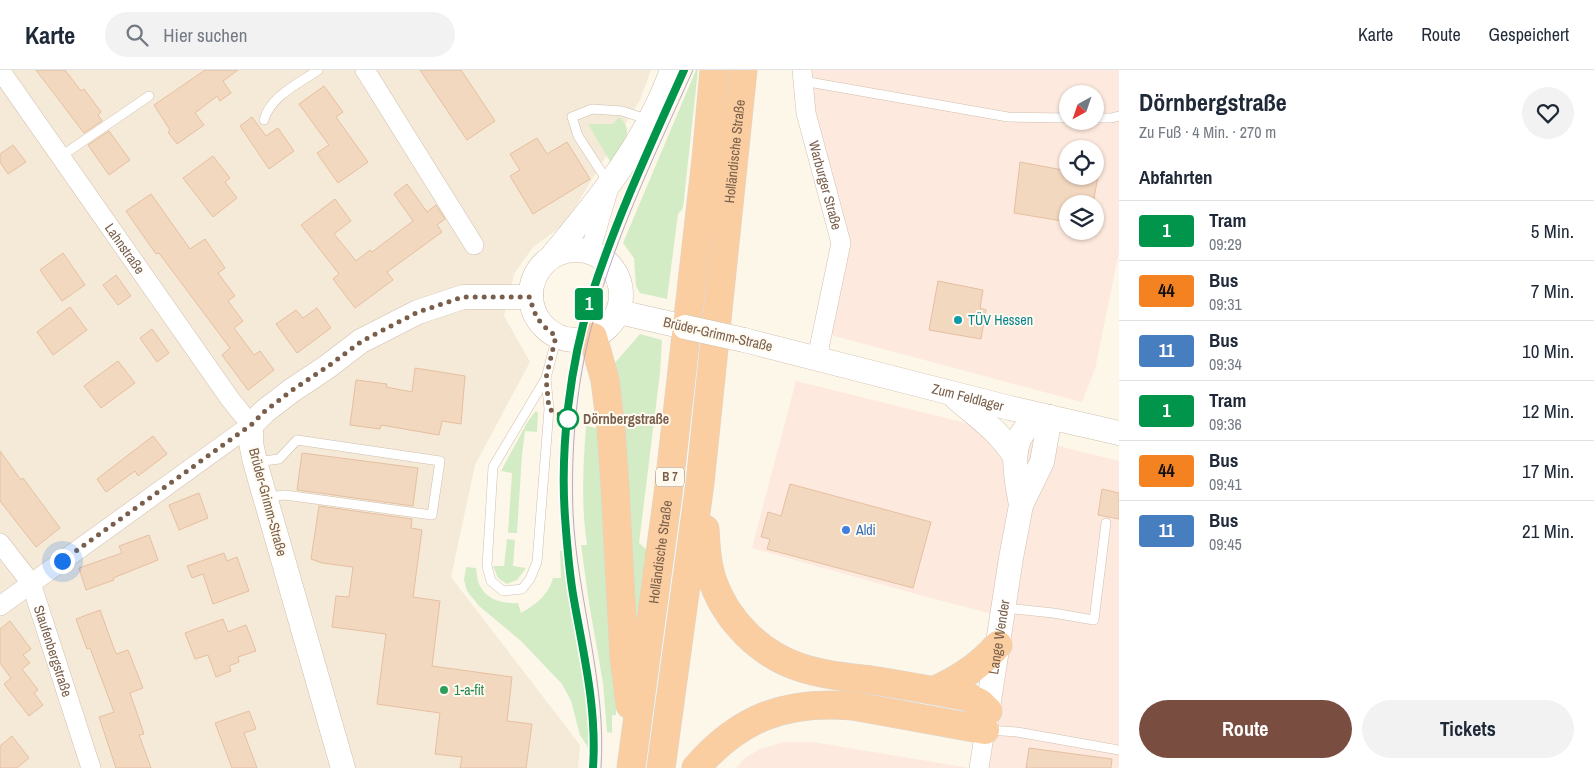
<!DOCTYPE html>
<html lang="de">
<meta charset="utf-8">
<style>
body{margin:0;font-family:"Archivo Narrow",sans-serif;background:#f2f2f3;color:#1f2937;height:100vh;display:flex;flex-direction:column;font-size:19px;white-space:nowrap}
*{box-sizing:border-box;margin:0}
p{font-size:16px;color:#747a83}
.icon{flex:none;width:28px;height:28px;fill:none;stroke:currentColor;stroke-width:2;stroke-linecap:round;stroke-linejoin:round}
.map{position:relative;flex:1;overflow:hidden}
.side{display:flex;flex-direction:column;background:#fff;width:475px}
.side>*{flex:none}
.badge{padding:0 10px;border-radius:4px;font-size:18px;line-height:32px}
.needle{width:32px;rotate:220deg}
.buttons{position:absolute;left:1059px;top:15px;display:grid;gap:10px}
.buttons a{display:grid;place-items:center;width:45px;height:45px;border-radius:50%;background:#fff;box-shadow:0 1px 4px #0004;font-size:25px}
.you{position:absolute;width:25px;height:25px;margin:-12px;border:4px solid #fff;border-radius:50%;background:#1a73e8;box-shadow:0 0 0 8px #1a73e833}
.map>.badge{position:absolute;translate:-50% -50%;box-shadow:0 0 0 2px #fff}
h2{padding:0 20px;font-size:19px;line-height:45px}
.round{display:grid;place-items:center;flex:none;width:52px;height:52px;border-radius:26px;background:#f2f2f3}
.summary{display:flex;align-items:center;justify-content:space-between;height:85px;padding:0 20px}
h1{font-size:24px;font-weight:700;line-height:38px}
.primary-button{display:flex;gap:10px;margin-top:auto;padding:10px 20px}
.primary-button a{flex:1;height:58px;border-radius:30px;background:#7a4d41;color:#fff;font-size:20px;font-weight:700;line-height:58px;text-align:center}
.primary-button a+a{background:#f2f2f3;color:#1f2937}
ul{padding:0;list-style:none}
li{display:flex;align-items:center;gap:15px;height:60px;padding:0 20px;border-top:1px solid #e0e1e3}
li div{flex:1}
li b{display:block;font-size:19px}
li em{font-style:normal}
li .badge{min-width:55px;font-weight:700;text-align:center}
header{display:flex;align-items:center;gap:30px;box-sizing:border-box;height:70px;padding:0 25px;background:#fff;border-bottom:1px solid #e0e1e3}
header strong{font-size:24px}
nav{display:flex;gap:28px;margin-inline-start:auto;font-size:18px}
.search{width:350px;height:45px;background:#f2f2f3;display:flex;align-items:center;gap:12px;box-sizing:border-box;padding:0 18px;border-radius:28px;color:#747a83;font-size:19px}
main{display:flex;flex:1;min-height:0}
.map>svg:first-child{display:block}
.residential{fill:#f5e9d7}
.commercial{fill:#fde9dd;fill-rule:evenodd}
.green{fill:#d3ecc6}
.building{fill:#f3d8c0;stroke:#e6bfa0}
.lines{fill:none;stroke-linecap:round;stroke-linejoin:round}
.service-casing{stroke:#d0bfae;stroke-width:10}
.minor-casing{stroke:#d0bfae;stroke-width:20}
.tertiary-casing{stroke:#d0bfae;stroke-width:25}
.trunk-casing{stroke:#dcd5d0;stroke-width:29}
.service{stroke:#fff;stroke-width:9}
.minor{stroke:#fff;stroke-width:19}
.tertiary{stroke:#fff;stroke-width:24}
.trunk{stroke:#facea0;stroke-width:28}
.tram{stroke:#bba6c8;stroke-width:1}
.tertiary-bridge-casing{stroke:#d0bfae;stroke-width:25;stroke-linecap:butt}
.tertiary-bridge{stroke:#fff;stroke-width:24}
.line-casing{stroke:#fff;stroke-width:11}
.line{stroke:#00954b;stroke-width:8}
.walk{stroke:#795f4b;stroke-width:5;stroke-dasharray:0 9}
.culture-dot{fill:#0f9aa8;stroke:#fffaf0;stroke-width:2}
.stop-dot{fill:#fff;stroke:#00954b;stroke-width:2.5}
.shop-dot{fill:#3f7fe0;stroke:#fffaf0;stroke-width:2}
.leisure-dot{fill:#2e9e5b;stroke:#fffaf0;stroke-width:2}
.labels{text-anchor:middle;stroke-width:4;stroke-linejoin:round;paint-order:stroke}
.shield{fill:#fffaf0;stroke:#a18e7c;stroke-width:1}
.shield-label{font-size:12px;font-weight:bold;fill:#795f4b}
.street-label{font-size:14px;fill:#795f4b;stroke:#fffaf0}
.culture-label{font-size:14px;fill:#0d838f;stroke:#fffaf0;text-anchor:start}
.stop-label{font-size:14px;font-weight:bold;fill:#795f4b;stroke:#fffaf0;text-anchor:start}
.shop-label{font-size:14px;fill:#366cbe;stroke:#fffaf0;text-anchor:start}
.leisure-label{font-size:14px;fill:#27864d;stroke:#fffaf0;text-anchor:start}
</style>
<header>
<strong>Karte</strong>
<div class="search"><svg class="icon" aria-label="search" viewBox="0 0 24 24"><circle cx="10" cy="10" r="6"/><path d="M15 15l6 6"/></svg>Hier suchen</div>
<nav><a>Karte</a><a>Route</a><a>Gespeichert</a></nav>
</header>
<main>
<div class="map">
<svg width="1119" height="698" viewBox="0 0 1119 698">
<rect width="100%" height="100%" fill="#fdf7e9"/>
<!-- residential -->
<polygon class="residential" points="0,0 651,0 640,30 565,154 533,177 514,204 504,246 530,292 475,395 451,507 580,675 578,698 0,698"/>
<!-- commercial -->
<g class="commercial">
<path d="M 802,0 L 1119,0 L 1119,182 L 1095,299 L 1082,332 L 827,264 L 845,172 ZM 1068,24 L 1095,24 L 1095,51 L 1068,51 ZM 1068,79 L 1095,79 L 1095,106 L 1068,106 ZM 1068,134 L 1095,134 L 1095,161 L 1068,161 Z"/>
<polygon points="796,311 1119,391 1119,698 736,698 744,689 760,679 783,672 813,672 970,698 996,545 927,527 752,478"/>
</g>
<!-- green -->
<g class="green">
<polygon points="696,0 698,0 683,138 678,144 667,229 640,223 636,216 634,188 623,173"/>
<path d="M 619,47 C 637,62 621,78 611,93 L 588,54 L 613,54 Z"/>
<polygon points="640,264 662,270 660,303 639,473 647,480 637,561 628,561 614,294"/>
<polygon points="536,341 538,343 537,362 525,361 522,385 517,463 508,463 512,403 501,401 528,351"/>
<path d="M 586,356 L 603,359 L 617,601 L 616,645 L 612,645 L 612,663 L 607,662 L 603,613 L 589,533 L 581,475 L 587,475 C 581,436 583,395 586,356 Z"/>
<polygon points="507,469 515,470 513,496 526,498 517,510 507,514 498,508 493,496 504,496"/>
<path d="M 560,481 L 563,481 L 568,521 L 586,620 L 589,679 L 580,665 L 571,631 L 562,614 L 521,571 L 479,536 L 467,521 L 464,510 L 466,497 L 476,498 C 477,503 477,510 479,514 C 486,530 503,534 518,533 L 521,543 C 536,534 548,526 553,508 L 561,508 Z"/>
</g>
<!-- building -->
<g class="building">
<polygon points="36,0 65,0 81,21 84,19 101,42 98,45 102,51 84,63"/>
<polygon points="205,0 238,0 223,11 231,23 220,31 217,26 195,43 204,55 177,74 168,62 170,60 154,35"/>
<polygon points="420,0 461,0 495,51 467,70"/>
<polygon points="324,16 343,42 336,47 368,92 338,113 317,83 329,75 299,34"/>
<polygon points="252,47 266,66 278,58 294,81 269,99 240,56"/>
<polygon points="109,61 130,90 109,105 88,75"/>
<polygon points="537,68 547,84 567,72 590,109 533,144 510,106 520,100 510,84"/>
<polygon points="13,75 26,92 8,104 0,92 0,84"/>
<polygon points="213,86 230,108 225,112 237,128 213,147 183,108"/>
<polygon points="1020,92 1068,101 1068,106 1098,106 1093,134 1068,134 1068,152 1014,143"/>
<polygon points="407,114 427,142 436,135 445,149 437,155 442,162 387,202 393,210 355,238 333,209 339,204 301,155 335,129 351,151 334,164 356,191 370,180 372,182 413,151 394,124"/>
<polygon points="151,124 190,179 205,169 225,198 218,203 235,226 228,231 243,251 234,258 254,285 260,281 274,300 248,320 222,285 230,278 159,183 156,184 126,141"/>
<polygon points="63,183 85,215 62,231 40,200"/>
<polygon points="116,205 131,226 118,235 103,215"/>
<polygon points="938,211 983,220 980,238 986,240 981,269 929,260"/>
<polygon points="70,237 87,260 53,285 37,262"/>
<polygon points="317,238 331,258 297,283 276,254 296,240 303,248"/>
<polygon points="152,259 169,283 157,292 140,268"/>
<polygon points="118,291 135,313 101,338 84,316"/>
<polygon points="415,298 465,306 461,354 442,351 439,365 381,355 380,359 350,355 356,310 387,314 386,317 412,322"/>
<polygon points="153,366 167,384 138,406 135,401 106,422 97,409"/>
<polygon points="0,381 21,410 23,408 60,458 36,477 0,431"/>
<polygon points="302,383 418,398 413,436 297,420"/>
<polygon points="790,414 931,452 913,518 767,479 770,469 761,467 768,442 781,446"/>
<polygon points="1102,419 1119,423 1119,449 1098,445"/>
<polygon points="199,423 208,448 179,460 169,435"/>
<polygon points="319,436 412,449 411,458 422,460 413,527 440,531 432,596 512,607 507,651 532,654 526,698 460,698 462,687 435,684 440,643 377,634 386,564 332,557 336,526 349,527 353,497 322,493 311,489"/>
<polygon points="149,465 158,490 113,508 114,510 86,520 79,498 122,483 119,476"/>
<polygon points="224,483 227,491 237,487 249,521 213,534 203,504 192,508 187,496"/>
<polygon points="100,540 116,584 128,580 143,618 130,623 144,664 139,665 151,698 116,698 99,647 114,642 90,578 87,579 76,549"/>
<polygon points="223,549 228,562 246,555 256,581 238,587 239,592 229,596 231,601 216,607 208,585 195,589 185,563"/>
<polygon points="10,551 31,579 23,585 30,593 22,599 38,620 34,623 43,635 29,646 4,614 11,608 0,593 0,559"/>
<polygon points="249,641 256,659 244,663 257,698 232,698 215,653"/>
<polygon points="12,666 29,688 17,698 0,698 0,676"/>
<polygon points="1029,678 1112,689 1111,698 1026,698"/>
</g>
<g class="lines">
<!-- service casing -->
<g class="service-casing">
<g id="service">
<polyline points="803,11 1008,47 1068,48"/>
<polyline points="1095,48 1111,48 1119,46"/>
<path d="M 264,50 C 270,26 300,13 318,0"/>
<polyline points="60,87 149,26"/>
<polyline points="608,112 578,66 572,47 592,39 622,41 649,50"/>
<polyline points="546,308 493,397 487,496 491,511 503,521 522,519 530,509 537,492 549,339 546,308 557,266"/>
<polyline points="256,392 279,389 297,370 440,391 432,445 285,425 267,427"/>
<polyline points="1005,538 1053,543 1094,550 1106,453"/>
<polyline points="988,660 1017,662 1119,680"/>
</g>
</g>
<!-- minor casing -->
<g class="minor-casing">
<g id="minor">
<path id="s1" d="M 0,0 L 230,329 L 251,355 L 0,536"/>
<polyline points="365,0 474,175"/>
<path id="s2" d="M 802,0 L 806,43 L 841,173 L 817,288"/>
<polyline points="590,182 608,121"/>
<path id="s3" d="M 0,473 L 31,513 L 91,698"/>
<polyline points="979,698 985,660"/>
</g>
</g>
<!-- tertiary casing -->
<g class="tertiary-casing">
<g id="tertiary">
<circle cx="576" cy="225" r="45"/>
<path d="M 553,185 C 600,128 647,71 672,0"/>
<polyline points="619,242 685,257"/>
<path id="s4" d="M 744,270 L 1010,338 L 1119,363"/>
<path d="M 954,326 C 975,345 1001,362 1015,387"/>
<path d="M 1021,435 C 1017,411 1006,370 1032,354 C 1037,351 1045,349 1050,347"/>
<path id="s5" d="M 985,657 L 1011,488 L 1021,435 L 1042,392 L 1050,347"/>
<polyline points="343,698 255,392 251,373 251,355 265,341 291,321 327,297 361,271 418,242 463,227 531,227"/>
</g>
</g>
<!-- trunk casing -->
<g class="trunk-casing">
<g id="trunk">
<polyline points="593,267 605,310 611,359 615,417 624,588 630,635"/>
<path d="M 705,459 C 706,477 707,495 713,512 C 727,551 760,584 799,597 C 822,605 847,607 871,610 C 903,615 936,621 968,627 L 980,633 L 988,641"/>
<path d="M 935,620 C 960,609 980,596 998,575"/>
<path id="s6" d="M 631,698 L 668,424 L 706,89 L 714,0"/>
<path id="s7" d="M 661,698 L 700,413 L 743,0"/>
<path d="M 696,698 C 740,647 787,630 853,636 L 985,660"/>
</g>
</g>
<!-- service -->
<use href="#service" class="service"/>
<!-- minor -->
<use href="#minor" class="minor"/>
<!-- tertiary -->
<use href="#tertiary" class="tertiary"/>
<!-- trunk -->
<use href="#trunk" class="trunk"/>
<!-- tram -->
<g class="tram">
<polyline points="661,51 684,0"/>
<path d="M 593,698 C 594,676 594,652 592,630 C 588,596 580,563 574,530 C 571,514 570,497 568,481 C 559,398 566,305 591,226 C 606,181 624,136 643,93"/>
<path d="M 601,698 C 607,612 577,529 573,443 C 571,385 575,324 589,267 C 611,174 654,87 693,0"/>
</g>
<!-- tertiary-bridge casing -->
<g class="tertiary-bridge-casing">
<polyline id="tertiary-bridge" points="685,257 744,270"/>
</g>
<!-- tertiary-bridge -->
<use href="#tertiary-bridge" class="tertiary-bridge"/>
</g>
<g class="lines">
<!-- line casing -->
<g class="line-casing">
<path id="line" d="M 593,698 C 597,639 584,587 574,530 C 569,503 567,475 565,447 C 560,377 570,294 591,227 C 616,149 651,74 684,0"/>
</g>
<!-- line -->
<use href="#line" class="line"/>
<!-- walk -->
<path class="walk" d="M 62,491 L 251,355 L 265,341 L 291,321 L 327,297 L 362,271 L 418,242 L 463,227 L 530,227 C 534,246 540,255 556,266 L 546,308 L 549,339 L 568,349"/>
</g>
<!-- markers -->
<circle class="culture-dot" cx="958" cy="250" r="5"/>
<circle class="stop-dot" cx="568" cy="349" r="10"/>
<circle class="shop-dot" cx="846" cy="460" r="5"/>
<circle class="leisure-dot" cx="444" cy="620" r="5"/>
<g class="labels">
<!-- shield labels -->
<rect class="shield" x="656" y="397.5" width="28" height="19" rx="4"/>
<g class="shield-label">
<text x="670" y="411">B 7</text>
</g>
<!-- street labels -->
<g class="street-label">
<text dy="5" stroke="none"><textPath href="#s7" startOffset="621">Holländische Straße</textPath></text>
<text dy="5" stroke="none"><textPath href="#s2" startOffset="118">Warburger Straße</textPath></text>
<text dy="5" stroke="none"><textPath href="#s1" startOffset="218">Lahnstraße</textPath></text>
<text transform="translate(718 264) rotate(13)" y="5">Brüder-Grimm-Straße</text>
<text dy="5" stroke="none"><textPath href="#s4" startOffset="231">Zum Feldlager</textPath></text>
<text transform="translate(268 432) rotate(75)" y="5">Brüder-Grimm-Straße</text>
<text dy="5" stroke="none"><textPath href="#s6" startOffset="218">Holländische Straße</textPath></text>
<text dy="5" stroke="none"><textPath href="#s5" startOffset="91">Lange Wender</textPath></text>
<text dy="5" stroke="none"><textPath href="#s3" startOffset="122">Staufenbergstraße</textPath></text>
</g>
<!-- culture labels -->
<g class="culture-label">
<text x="968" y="255">TÜV Hessen</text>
</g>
<!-- stop labels -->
<g class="stop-label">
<text x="583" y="354">Dörnbergstraße</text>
</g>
<!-- shop labels -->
<g class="shop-label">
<text x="856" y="465">Aldi</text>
</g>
<!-- leisure labels -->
<g class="leisure-label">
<text x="454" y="625">1-a-fit</text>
</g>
</g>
</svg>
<div class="buttons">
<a><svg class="needle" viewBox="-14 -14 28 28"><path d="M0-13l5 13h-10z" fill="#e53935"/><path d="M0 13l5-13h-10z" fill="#747a83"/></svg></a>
<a><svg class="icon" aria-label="locate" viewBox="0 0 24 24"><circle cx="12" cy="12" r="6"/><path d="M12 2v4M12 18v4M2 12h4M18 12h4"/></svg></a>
<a><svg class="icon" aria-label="layers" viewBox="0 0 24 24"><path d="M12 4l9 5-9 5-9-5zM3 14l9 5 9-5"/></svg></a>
</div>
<div class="you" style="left:62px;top:491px"></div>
<b class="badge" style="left:589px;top:234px;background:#00954b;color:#fff">1</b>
</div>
<section class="side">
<div class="summary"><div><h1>Dörnbergstraße</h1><p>Zu Fuß · 4 Min. · 270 m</p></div><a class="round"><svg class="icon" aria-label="heart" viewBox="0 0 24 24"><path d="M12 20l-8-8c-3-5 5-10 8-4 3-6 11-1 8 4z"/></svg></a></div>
<h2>Abfahrten</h2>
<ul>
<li><span class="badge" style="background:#00954b;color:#fff">1</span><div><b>Tram</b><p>09:29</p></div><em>5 Min.</em></li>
<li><span class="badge" style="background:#f58220;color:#111">44</span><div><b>Bus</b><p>09:31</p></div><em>7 Min.</em></li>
<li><span class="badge" style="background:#477ec0;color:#fff">11</span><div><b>Bus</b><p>09:34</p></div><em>10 Min.</em></li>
<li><span class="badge" style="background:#00954b;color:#fff">1</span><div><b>Tram</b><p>09:36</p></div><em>12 Min.</em></li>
<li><span class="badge" style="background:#f58220;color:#111">44</span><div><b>Bus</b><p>09:41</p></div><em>17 Min.</em></li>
<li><span class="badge" style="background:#477ec0;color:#fff">11</span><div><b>Bus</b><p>09:45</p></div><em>21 Min.</em></li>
</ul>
<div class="primary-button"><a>Route</a><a>Tickets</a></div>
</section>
</main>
